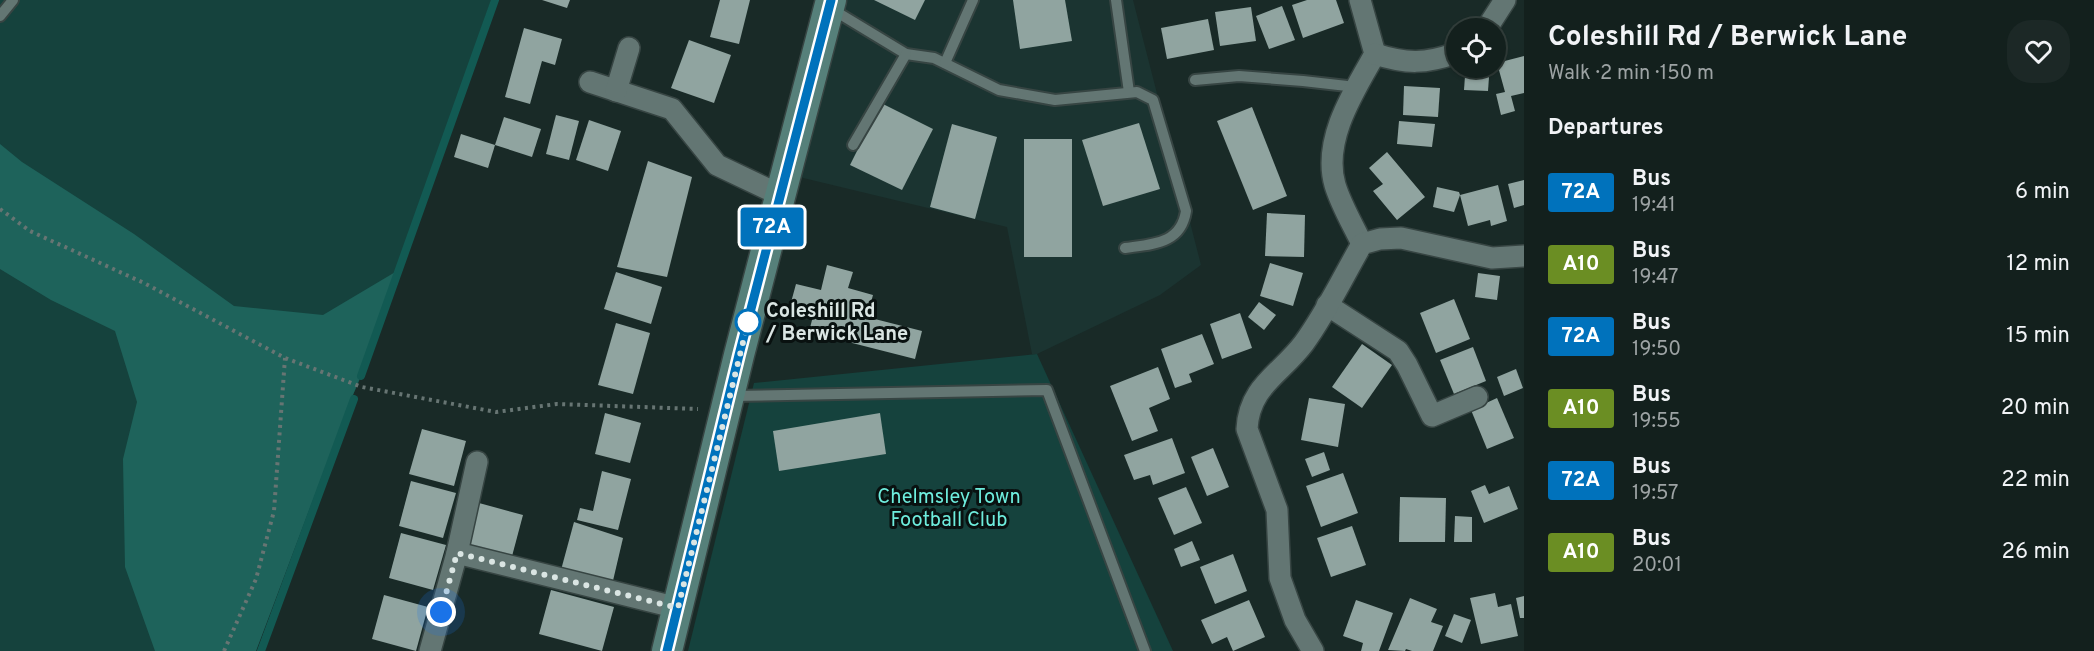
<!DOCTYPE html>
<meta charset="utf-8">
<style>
body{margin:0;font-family:Overpass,sans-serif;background:#1c2826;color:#f1f3f6;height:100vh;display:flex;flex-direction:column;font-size:22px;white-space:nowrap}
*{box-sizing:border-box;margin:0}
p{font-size:20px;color:#9da3a4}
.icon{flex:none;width:33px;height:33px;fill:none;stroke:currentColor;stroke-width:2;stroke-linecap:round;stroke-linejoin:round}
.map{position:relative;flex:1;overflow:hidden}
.side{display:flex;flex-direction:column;background:#13201d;width:570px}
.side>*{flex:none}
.badge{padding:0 12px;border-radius:4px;font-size:21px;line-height:39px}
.fabs{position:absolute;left:1446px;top:18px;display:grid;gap:12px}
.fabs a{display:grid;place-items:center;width:60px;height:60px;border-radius:50%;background:#13201d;box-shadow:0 2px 4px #0004,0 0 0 2px #323e3b;font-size:30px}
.you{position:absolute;width:30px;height:30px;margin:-15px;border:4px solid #fff;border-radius:50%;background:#1a73e8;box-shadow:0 0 0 9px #1a73e833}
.map>.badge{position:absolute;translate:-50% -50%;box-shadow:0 0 0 3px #fff}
h2{padding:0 24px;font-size:22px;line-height:54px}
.round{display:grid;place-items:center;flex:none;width:63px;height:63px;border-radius:24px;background:#1c2826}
.head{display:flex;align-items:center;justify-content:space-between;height:102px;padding:0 24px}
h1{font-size:28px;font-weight:700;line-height:45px}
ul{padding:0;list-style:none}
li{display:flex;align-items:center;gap:18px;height:72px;padding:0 24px}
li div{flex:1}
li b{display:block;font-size:22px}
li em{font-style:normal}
li .badge{min-width:66px;font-weight:700;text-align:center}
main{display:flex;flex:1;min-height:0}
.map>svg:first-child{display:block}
.built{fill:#1b3431}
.green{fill:#15423d}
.forest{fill:#1e635b}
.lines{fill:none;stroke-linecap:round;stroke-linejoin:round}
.stream{stroke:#125a53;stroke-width:8}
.building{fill:#90a4a0}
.lane-casing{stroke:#374543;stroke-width:14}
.street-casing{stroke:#374543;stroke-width:24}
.secondary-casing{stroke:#374543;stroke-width:33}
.path{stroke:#677573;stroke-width:4;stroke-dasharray:3 4.5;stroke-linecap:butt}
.lane{stroke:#637673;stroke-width:10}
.street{stroke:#637673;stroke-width:21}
.secondary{stroke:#56807a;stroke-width:30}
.line-casing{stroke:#fff;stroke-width:14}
.line{stroke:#0072bc;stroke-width:9}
.walk{stroke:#dae5e3;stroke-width:6;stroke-dasharray:0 10.8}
.stop-dot{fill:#fff;stroke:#0072bc;stroke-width:3}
.labels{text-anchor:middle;stroke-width:6;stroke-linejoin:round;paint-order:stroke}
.stop-label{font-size:20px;font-weight:bold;fill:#dae5e3;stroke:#091110;text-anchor:start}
.park-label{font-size:20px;fill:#6eeddd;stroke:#091110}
</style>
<main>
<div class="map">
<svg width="1524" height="651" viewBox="0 0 1524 651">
<rect width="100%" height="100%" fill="#192a27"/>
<!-- built -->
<polygon class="built" points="846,0 1133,0 1201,265 1160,295 1037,354 1032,354 1007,227 795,176 841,27"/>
<!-- green -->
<g class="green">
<polygon points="0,0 491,0 364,370 350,402 256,651 0,651"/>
<polygon points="1037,354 1173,651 688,651 754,383"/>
</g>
<!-- forest -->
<path class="forest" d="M 0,144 L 22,162 L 134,234 L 234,306 L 323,315 L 397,271 C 386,315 368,360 350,402 L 256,651 L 155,651 L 125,567 L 123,459 L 137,402 L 115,331 L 51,300 L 0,269 Z"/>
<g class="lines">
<!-- stream -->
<g class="stream">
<polyline points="361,376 495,0"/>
<polyline points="261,651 354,399"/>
</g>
</g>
<!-- building -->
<g class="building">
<polygon points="542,0 570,0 567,8"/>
<polygon points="720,0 750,0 739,44 710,37"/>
<polygon points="874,0 925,0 915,20"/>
<polygon points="1013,0 1065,0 1072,41 1020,49"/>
<polygon points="1307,0 1336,0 1344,23 1303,38 1292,5"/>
<polygon points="1282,6 1295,40 1269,49 1256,16"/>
<polygon points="1251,7 1256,41 1220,46 1215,12"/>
<polygon points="1208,19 1214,50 1167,59 1161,28"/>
<polygon points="524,28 562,39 555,65 542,61 530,104 505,97"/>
<polygon points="689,40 731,55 714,103 671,88"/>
<polygon points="1524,56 1524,93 1511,96 1515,111 1501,115 1496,94 1505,92 1497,63"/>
<polygon points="1465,76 1489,77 1488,91 1464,90"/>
<polygon points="1404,86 1440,88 1438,117 1403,115"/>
<polygon points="881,103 933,129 902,190 850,165"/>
<polygon points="1252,107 1287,196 1253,210 1217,121"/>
<polygon points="556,115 579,121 569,160 546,154"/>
<polygon points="504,117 541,129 532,157 495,145"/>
<polygon points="589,120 621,131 608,171 576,160"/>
<polygon points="1399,121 1435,124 1432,147 1397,144"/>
<polygon points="1139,123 1160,189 1103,206 1082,140"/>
<polygon points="952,124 997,137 975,219 930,207"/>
<polygon points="461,134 495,145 488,168 454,157"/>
<rect x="1024" y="139" width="48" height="118"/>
<polygon points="1387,152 1425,197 1397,220 1373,191 1383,184 1369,168"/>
<polygon points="648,161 692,177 667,277 617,267"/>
<polygon points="1524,180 1524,205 1514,208 1508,184"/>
<polygon points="1498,185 1507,221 1491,226 1490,220 1468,226 1460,195"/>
<polygon points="1437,187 1459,192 1460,195 1454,212 1433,207"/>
<polygon points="1267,213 1305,215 1304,257 1265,256"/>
<polygon points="1270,263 1303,273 1293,306 1260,296"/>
<polygon points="827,265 853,272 848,288 873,295 867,317 922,331 915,359 809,332 814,312 790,306 796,284 821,290"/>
<polygon points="616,272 662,287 651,324 604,309"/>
<polygon points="1478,273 1500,276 1497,300 1475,297"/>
<polygon points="1454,299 1470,339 1436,353 1420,313"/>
<polygon points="1259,302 1276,315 1264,330 1248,317"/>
<polygon points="1240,313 1252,348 1222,359 1210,324"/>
<polygon points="616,323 650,333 633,394 598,385"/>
<polygon points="1202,334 1214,364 1189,374 1192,382 1175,388 1161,349"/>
<polygon points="1362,344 1392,365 1362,408 1332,387"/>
<polygon points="1473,347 1486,381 1454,394 1440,360"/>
<polygon points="1158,367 1170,399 1149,408 1158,431 1132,441 1110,386"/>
<polygon points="1516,369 1523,388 1504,396 1497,377"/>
<polygon points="1309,398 1345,404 1338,447 1301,440"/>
<polygon points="1497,398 1514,438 1487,449 1471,410"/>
<polygon points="605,413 641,423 630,463 595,454"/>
<polygon points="880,413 886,454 779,471 773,431"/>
<polygon points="422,429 466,441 454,486 409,474"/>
<polygon points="1172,438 1185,473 1153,485 1150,475 1134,480 1124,455"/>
<polygon points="1213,448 1229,487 1207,496 1191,457"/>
<polygon points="1324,452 1330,470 1312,477 1305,459"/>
<polygon points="602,471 631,479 618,530 577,520 580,508 593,511"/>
<polygon points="1343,473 1358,513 1321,527 1306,486"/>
<polygon points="411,481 456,493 443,538 399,526"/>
<polygon points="1485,485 1489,494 1509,486 1518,509 1484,523 1471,491"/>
<polygon points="1186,487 1202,523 1174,535 1158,498"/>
<polygon points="1400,497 1446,498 1445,542 1399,542"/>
<polygon points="479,503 523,515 511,560 466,548"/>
<polygon points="1455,516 1472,517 1472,542 1454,542"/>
<polygon points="574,522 623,538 612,585 561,570"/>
<polygon points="1352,526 1366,565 1331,577 1317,538"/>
<polygon points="401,533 446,545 433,590 389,578"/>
<polygon points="1192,541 1200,560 1181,567 1174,549"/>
<polygon points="1233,554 1247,591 1215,604 1200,567"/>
<polygon points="551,590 614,607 602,651 539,634"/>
<polygon points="1495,593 1498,607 1511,604 1518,636 1481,644 1470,598"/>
<polygon points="384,595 428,607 416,651 372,639"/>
<polygon points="1524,596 1524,618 1520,618 1516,598"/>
<polygon points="1410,598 1437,609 1431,622 1443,626 1433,651 1412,651 1406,649 1405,651 1388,650"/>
<polygon points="1249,600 1265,637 1233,651 1227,637 1212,644 1201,620"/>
<polygon points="1356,600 1393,613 1379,651 1361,651 1363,643 1343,636"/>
<polygon points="1454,614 1471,620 1462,643 1445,636"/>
</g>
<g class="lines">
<!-- lane casing -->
<g class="lane-casing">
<g id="lane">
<polyline points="1116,0 1129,92"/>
<path d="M 830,8 L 906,54 L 934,58 L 999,90 L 1055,100 L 1137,92 L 1153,100 L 1186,211 C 1181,244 1153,244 1125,248"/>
<polyline points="0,16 13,0"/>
<polyline points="945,63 973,0"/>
<polyline points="1195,80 1239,76 1303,81 1356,87"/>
<polyline points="853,145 906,54"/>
<polyline points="733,396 1047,390 1145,651"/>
</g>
</g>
<!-- street casing -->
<g class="street-casing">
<g id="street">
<path d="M 1360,0 L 1375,54 C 1354,91 1322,140 1335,185 C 1341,205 1353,225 1362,244"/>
<polyline points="1487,28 1505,0"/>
<path d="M 1375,54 C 1406,64 1426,64 1456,53"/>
<polyline points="590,82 672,109 717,165 780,195"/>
<polyline points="616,91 629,48"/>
<polyline points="1327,305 1398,351 1407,365 1432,416 1477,397"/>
<polyline points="457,553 678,608"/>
<polyline points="430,651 457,553 477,462"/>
<path d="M 1313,651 L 1295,620 L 1280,578 L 1277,510 L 1247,429 C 1249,386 1281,374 1304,343 C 1326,313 1343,277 1362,244 L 1380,239 L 1401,238 L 1492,258 L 1524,256"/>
</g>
</g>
<!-- secondary casing -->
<g class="secondary-casing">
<polyline id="secondary" points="667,651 739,355 831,0"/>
</g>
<!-- path -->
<g class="path">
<polyline points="0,209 30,231 144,283 285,358 362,387 496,412 557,404 698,409"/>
<polyline points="224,651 256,579 274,511 285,358"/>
</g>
<!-- lane -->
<use href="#lane" class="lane"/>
<!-- street -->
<use href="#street" class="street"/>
<!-- secondary -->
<use href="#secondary" class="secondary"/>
</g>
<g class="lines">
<!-- line casing -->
<g class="line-casing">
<polyline id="line" points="667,651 739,355 831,0"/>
</g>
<!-- line -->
<use href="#line" class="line"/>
<!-- walk -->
<polyline class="walk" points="441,612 457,553 678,608 748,322"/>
</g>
<!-- markers -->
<circle class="stop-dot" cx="748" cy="322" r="12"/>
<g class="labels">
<!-- stop labels -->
<g class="stop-label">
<text x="766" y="317">Coleshill Rd<tspan x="766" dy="23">/ Berwick Lane</tspan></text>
</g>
<!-- park labels -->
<g class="park-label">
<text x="949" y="503">Chelmsley Town<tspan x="949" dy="23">Football Club</tspan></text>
</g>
</g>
</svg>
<div class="fabs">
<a><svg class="icon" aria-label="locate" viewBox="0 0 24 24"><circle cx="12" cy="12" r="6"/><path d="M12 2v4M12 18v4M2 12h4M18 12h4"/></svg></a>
</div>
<div class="you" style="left:441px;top:612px"></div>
<b class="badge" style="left:772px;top:227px;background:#0072bc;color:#fff">72A</b>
</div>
<section class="side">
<div class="head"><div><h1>Coleshill Rd / Berwick Lane</h1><p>Walk · 2 min · 150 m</p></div><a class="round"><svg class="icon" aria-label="heart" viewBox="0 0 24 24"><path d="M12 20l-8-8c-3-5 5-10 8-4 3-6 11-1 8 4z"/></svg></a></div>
<h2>Departures</h2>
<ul>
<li><span class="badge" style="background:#0072bc;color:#fff">72A</span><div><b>Bus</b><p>19:41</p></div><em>6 min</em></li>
<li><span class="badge" style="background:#6b8e23;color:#fff">A10</span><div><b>Bus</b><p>19:47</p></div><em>12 min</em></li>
<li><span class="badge" style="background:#0072bc;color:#fff">72A</span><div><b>Bus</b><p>19:50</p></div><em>15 min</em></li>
<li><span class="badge" style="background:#6b8e23;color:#fff">A10</span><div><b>Bus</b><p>19:55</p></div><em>20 min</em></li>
<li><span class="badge" style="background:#0072bc;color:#fff">72A</span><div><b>Bus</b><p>19:57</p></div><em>22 min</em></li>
<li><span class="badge" style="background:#6b8e23;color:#fff">A10</span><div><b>Bus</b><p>20:01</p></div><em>26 min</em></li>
</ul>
</section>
</main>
